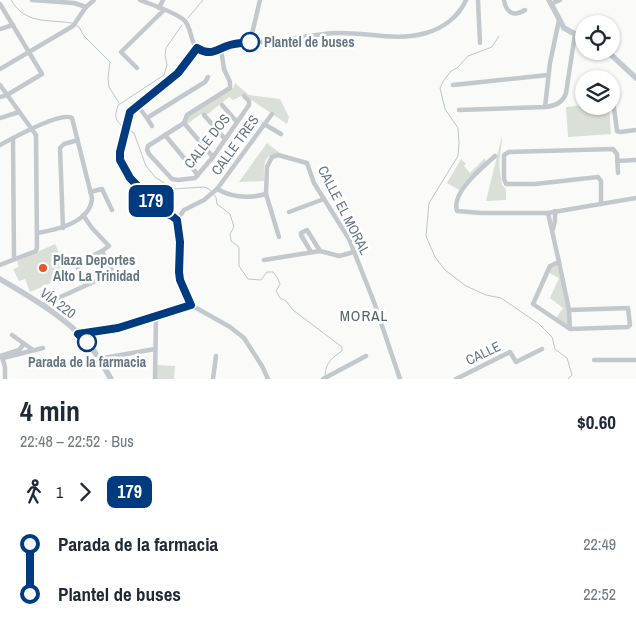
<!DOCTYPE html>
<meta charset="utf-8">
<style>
body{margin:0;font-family:"Archivo Narrow",sans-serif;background:#f2f2f3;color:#1f2937;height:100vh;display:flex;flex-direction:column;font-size:19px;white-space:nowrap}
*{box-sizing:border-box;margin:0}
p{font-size:16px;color:#747a83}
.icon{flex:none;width:28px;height:28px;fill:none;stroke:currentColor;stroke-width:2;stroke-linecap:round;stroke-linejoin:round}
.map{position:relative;height:379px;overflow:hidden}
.details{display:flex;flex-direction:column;background:#fff;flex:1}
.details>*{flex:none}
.badge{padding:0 10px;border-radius:8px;font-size:18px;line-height:32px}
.fabs{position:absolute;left:575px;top:15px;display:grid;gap:10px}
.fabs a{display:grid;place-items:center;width:45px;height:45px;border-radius:50%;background:#fff;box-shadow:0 1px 4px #0004;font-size:25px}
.map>.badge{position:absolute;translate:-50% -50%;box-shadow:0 0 0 2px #fff}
.legs{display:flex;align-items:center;gap:8px;height:55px;padding:0 20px;font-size:16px}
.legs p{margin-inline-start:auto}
.headline{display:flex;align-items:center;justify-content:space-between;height:85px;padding:0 20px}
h1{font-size:28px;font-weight:700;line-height:38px}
ul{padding:0 20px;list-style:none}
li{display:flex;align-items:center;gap:18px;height:50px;font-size:19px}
li i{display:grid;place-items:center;width:8px;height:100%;margin:0 6px;background:currentColor}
li i::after{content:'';width:12px;height:12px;margin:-6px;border:4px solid;border-radius:50%;background:#fff}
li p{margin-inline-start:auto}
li:first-child i{background:linear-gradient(#0000 50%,currentColor 0)}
li:last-child i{background:linear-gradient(currentColor 50%,#0000 0)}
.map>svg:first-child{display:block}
.green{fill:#dadfd7}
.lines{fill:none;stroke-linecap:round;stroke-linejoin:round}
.stream{stroke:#bbc7cb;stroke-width:1}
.street{stroke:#c3c8cc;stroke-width:4.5}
.secondary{stroke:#c3c9ce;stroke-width:5.5}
.line-1-casing{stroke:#fff;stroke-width:11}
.line-1{stroke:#003b80;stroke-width:8}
.stop-1-dot{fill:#fff;stroke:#003b80;stroke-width:2.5}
.poi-dot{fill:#e4572e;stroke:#fff;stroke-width:2}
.labels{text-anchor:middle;stroke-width:5;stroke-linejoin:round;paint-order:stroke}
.stop-label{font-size:14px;font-weight:bold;fill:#657683;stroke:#fff;text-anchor:start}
.street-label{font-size:14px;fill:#657683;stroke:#fff}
.poi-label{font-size:14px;font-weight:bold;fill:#657683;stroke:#fff;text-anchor:start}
.neighbourhood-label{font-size:15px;letter-spacing:1px;fill:#57646e;stroke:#fff}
</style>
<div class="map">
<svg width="636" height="379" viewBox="0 0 636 379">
<rect width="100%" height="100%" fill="#fafaf8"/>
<!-- green -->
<g class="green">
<polygon points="235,83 249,95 280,99 289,117 287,124 250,99 245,94 233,100 229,97 204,117 201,114 187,124 186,122 189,115 233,88"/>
<polygon points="584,105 609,106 611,134 568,137 566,107"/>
<path d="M 502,136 C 502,143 501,149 500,156 C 498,165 501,176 502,185 L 506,189 L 506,200 L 486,201 Z"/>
<path d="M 267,143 L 281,154 C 262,153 264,166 264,181 L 239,182 Z"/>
<polygon points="485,158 486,162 468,178 459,190 447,183 461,159 466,164 464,166 470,173"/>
<polygon points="55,244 69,275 30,292 25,279 19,281 13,269 19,267 17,261"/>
<polygon points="557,265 568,308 568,326 556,318 563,308 550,298 559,278 549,273 552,266"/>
<polygon points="156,365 175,366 174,379 157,379"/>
</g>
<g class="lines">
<!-- stream -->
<g class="stream">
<path d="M 11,0 C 26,25 47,19 72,23"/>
<polyline points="188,18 203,0"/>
<polyline points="75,25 79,27 84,36 110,62 108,78 109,87 119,103"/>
<polyline points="499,36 492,47 468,56 457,68 451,71 444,80 440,88 445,109 458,128 459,143 458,156 429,203 426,236 435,257 445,270 466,286 486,295 501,298 539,324 552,337 555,349 567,358 572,375 568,379"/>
<path d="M 119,104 C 110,122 121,125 134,133 L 146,166 L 155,177 L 173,189 L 204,187 L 209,189 L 216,197 L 217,204 L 230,214 L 234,227 L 230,234 L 231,241 L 239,247 L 239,266 L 248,279 L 261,280 L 267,272 L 273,272 L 277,277 L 280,284 L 276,291 L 280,298 L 286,301 L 293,310 L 342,347 L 342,351 C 332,358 326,362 325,375"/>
<polyline points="120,104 164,75 167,65 165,55 166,48 182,25"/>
</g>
<!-- street -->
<g class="street">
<polyline points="32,0 74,3 86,7"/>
<path d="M 140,0 C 152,5 176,12 185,21 C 193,30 189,48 204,52 C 215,56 226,45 237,43 C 249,41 262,43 275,41 C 291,39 307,36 324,34 C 358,29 392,43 426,33 C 444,28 459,16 466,0"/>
<polyline points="478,0 480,43"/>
<path d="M 504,0 C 506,13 514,17 525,10"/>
<polyline points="0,4 42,74 7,95 0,97"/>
<polyline points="551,4 560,0"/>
<polyline points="159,8 163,0"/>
<polyline points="0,29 13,25"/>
<polyline points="250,42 260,0"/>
<polyline points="197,48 178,73 130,112 120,152 120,160 131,178 153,204 163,213 172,216 177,220 180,242 179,272 180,280 191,305 230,327 244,338 262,366 268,379"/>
<polyline points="221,49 224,69 230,82 230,88 187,115 184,123 148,146 147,150 149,154 172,179 178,180 195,178 213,157 249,105 249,101 244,96"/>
<polyline points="137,68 121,52 164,10"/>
<polyline points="0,69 73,26 86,7 94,0"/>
<polyline points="0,85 36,135 37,247 36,251 0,265"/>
<polyline points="453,85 548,75"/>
<polyline points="611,100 613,100 617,131 620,132 636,130"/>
<polyline points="137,105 147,118 205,82 208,77"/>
<polyline points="222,105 237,122"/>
<polyline points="545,107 550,63 559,20"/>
<path d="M 459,110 L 545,107 C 555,106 563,103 566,93 L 575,34"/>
<polyline points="204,115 225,139"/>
<polyline points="0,118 19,112"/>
<polyline points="147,118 152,126"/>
<polyline points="184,123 213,157"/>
<polyline points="264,124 281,134"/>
<polyline points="165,135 198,175"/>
<polyline points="13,138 14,259"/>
<path d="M 0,145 C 13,138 61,111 72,118 L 92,198 C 91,222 56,230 37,233"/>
<path d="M 495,156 C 482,168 451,192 457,211 L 481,213 L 548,213 L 636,198"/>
<polyline points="617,161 636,160"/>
<polyline points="217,189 272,114"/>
<polyline points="90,192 102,189 112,210"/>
<polyline points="266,194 279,237"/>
<polyline points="601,204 601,181 598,177 535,184 506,184 504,179 504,155 509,152 613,149 617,154 618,173"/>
<polyline points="289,212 324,199"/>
<polyline points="548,213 559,262 550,266 533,304 570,329 628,327 630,325 628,308 569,310"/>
<path d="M 177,220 L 184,210 L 204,200 L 217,189 C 233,198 248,199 266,194 L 267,167 L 272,157 L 278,155 L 307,163 L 314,183 L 349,239 L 374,302 L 400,379"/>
<polyline points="63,228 60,148 64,144 78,140"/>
<polyline points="553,229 555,221 555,211"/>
<polyline points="311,252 301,235 301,233 307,230 320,251"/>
<polyline points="264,260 320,251 339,256 354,252"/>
<polyline points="559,262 569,310 570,329"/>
<polyline points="86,285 76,264 102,251"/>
<polyline points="43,305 113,273 102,251 109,246 92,228 83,215"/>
<polyline points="78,334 119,328 191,305"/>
<polyline points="12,335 33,350"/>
<polyline points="0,356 19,350 24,344"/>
<polyline points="2,357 5,367 5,379"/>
<polyline points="3,358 43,348"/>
<polyline points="98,359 155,349"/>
<polyline points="594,360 636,360"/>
<polyline points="155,379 156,317"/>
<polyline points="213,379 216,356"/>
<polyline points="323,379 366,356"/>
<polyline points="456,379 510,352 516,362 542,349"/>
</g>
<!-- secondary -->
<g class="secondary">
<polyline points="549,0 564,28 584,39"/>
<polyline points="607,51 636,78"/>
<path d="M 0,279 C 30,297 64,316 88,343 C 97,354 104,367 111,379"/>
</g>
</g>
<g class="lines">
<!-- line-1 casing -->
<g class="line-1-casing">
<path id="line-1" d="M 87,342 L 78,334 L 118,328 L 191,305 L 180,280 L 179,272 L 180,242 L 177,220 L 172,216 L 163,213 L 130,178 L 120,160 L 120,152 L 130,112 L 178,73 L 197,48 C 212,57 216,49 230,45 C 237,43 243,43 250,42"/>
</g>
<!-- line-1 -->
<use href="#line-1" class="line-1"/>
</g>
<!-- markers -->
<g class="stop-1-dot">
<circle cx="250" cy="42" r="9"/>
<circle cx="87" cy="342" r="9"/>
</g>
<circle class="poi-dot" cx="43" cy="268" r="5"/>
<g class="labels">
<!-- stop labels -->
<g class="stop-label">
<text x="264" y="47">Plantel de buses</text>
<text x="87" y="367" text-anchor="middle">Parada de la farmacia</text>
</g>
<!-- street labels -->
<g class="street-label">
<text transform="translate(207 141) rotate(-52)" y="5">CALLE DOS</text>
<text transform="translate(235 145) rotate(-54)" y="5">CALLE TRES</text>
<text transform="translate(344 210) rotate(63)" y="5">CALLE EL MORAL</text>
<text transform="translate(58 303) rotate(37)" y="5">VÍA 220</text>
<text transform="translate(483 353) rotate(-26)" y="5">CALLE</text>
</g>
<!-- poi labels -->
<g class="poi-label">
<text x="53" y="265">Plaza Deportes<tspan x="53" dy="16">Alto La Trinidad</tspan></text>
</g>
<!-- neighbourhood labels -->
<g class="neighbourhood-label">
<text x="364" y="321">MORAL</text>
</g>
</g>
</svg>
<div class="fabs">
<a><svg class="icon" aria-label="locate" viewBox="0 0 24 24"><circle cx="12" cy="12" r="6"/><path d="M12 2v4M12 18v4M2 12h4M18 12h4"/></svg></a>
<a><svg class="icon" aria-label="layers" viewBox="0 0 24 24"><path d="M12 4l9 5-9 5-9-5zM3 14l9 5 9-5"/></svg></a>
</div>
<b class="badge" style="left:151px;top:201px;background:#003b80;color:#fff">179</b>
</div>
<section class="details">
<div class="headline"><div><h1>4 min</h1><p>22:48 – 22:52 · Bus</p></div><b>$0.60</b></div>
<div class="legs"><svg class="icon" aria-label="walk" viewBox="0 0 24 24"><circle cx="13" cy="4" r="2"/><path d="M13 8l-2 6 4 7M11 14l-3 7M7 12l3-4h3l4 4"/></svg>1<svg class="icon" aria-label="forward" viewBox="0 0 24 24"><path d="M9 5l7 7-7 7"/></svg><b class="badge" style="background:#003b80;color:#fff">179</b></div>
<ul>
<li><i style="color:#003b80"></i><b>Parada de la farmacia</b><p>22:49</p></li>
<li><i style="color:#003b80"></i><b>Plantel de buses</b><p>22:52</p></li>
</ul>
</section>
